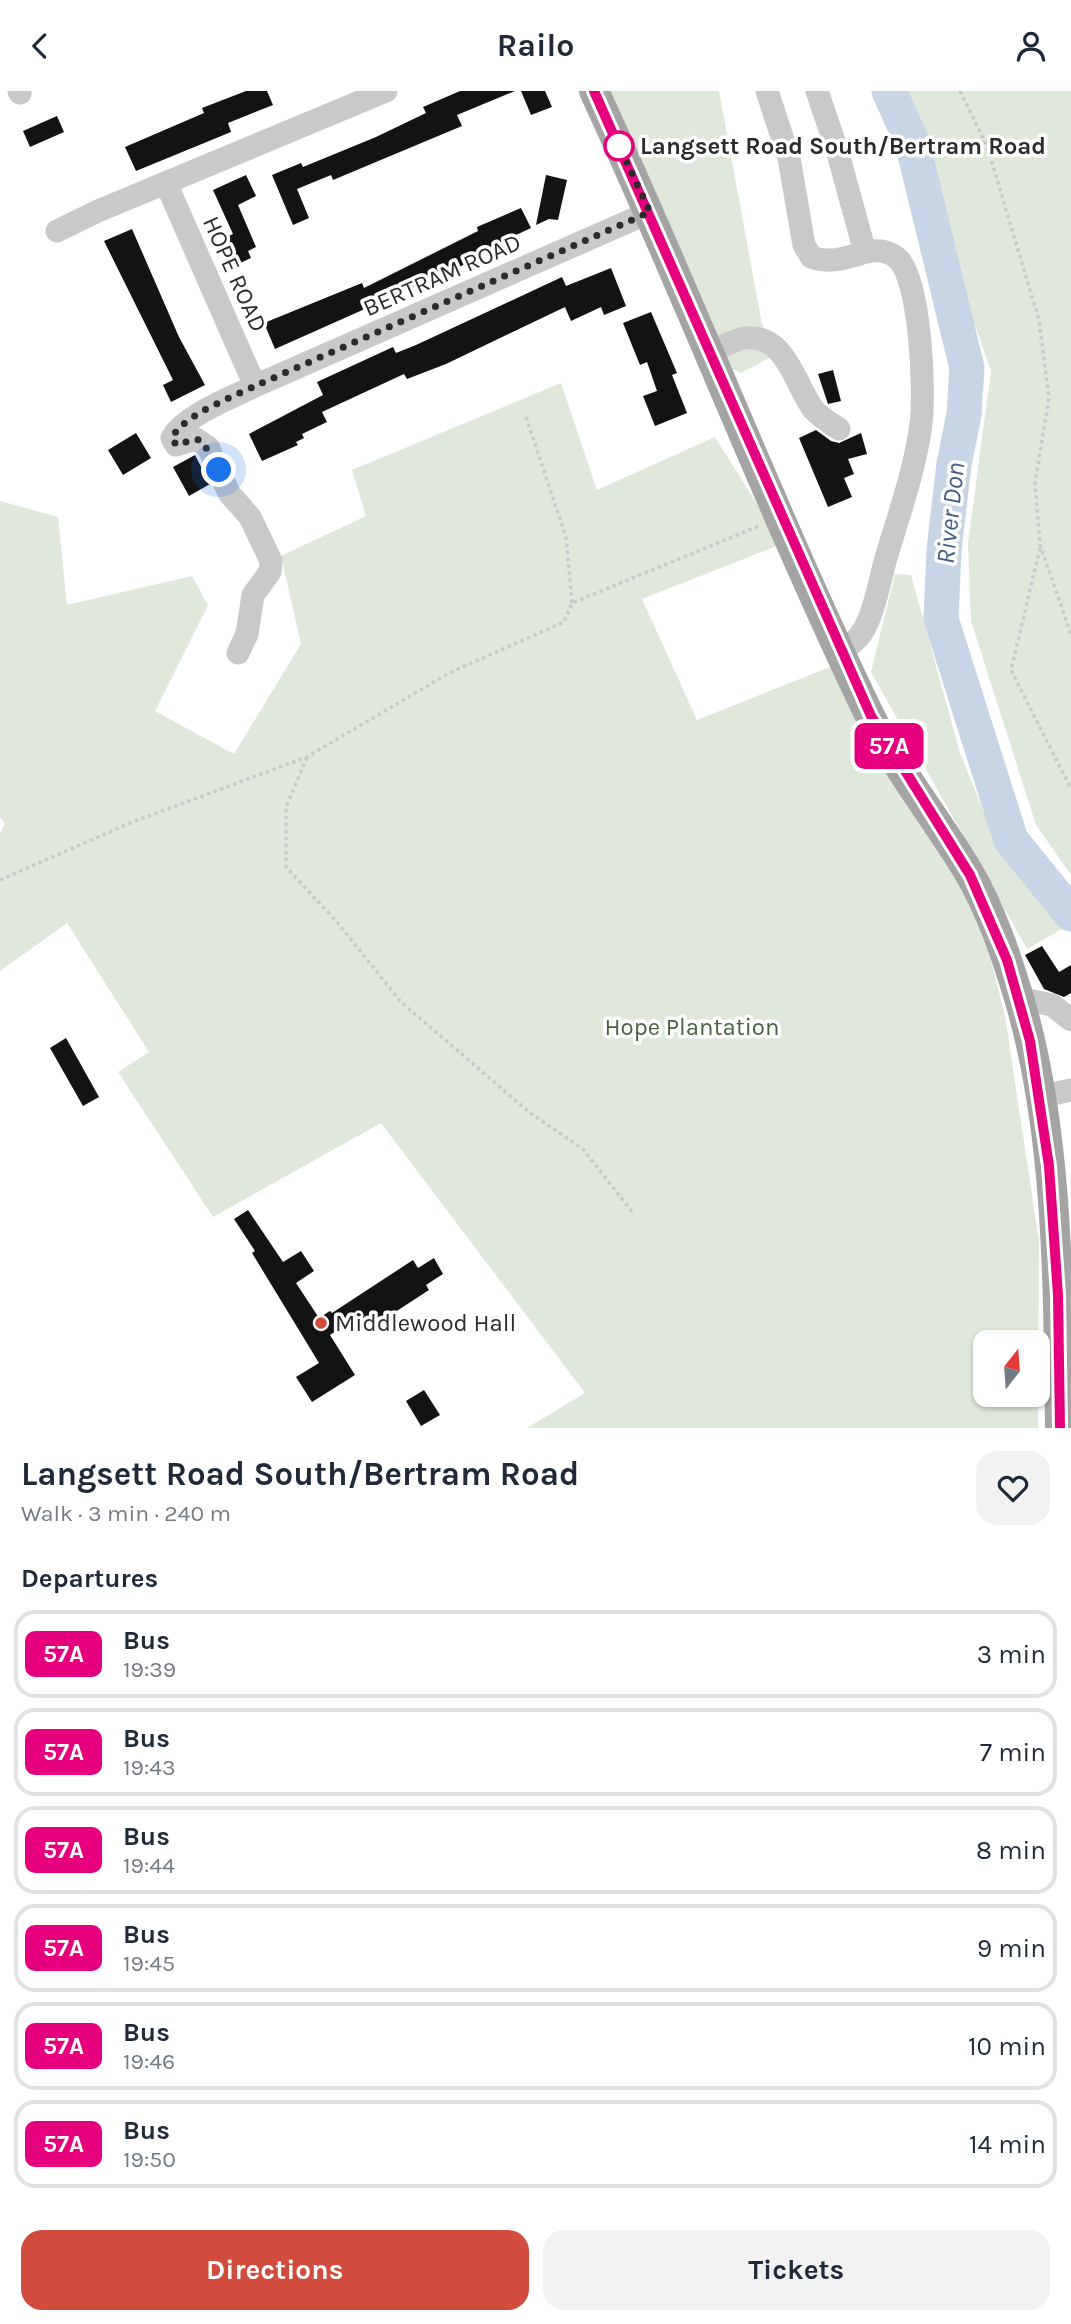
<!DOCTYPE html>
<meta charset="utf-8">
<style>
body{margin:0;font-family:Karla,sans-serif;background:#f2f2f3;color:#1f2937;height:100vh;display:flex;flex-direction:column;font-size:26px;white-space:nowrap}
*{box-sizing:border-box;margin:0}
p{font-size:23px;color:#747a83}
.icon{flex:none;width:38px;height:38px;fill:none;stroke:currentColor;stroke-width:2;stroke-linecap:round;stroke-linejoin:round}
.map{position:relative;height:1337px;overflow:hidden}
.drawer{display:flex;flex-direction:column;background:#fff;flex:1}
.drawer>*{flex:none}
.badge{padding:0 14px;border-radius:10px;font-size:24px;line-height:46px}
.needle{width:46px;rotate:17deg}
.tools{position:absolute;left:973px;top:1239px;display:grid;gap:14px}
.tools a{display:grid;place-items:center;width:77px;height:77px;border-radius:14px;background:#fff;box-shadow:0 2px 5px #0004;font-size:35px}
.you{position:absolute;width:35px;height:35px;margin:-18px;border:5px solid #fff;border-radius:50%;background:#1a73e8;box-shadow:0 0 0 10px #1a73e833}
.map>.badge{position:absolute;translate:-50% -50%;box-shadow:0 0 0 4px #fff}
h2{padding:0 21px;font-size:26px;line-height:63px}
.round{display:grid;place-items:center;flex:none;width:74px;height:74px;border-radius:21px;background:#f2f2f3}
.headline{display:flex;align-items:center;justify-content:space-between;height:119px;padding:0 21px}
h1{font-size:33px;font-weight:700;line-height:52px}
.cta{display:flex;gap:14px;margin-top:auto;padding:14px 21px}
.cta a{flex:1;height:80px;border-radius:21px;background:#d24c3e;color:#fff;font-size:28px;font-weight:700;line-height:80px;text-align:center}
.cta a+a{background:#f2f2f3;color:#1f2937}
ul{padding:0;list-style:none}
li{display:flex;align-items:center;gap:21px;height:88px;margin:0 14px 10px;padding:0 7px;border:4px solid #e0e1e3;border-radius:21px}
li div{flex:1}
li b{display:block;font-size:26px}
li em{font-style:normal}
li .badge{min-width:77px;font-weight:700;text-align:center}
header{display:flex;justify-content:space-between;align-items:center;height:91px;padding:0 21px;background:#fff;font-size:32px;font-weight:700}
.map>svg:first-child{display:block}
.green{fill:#dfe8da;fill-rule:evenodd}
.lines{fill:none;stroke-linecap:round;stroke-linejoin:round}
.river{stroke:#c8d5e6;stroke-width:35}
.building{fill:#131313}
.path{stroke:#c9c9c9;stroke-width:3.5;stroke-dasharray:3.5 3.5;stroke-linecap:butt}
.minor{stroke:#c9c9c9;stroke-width:23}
.major{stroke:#a4a4a4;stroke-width:30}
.line-casing{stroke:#fff;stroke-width:16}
.line{stroke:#e6007e;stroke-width:10}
.walk{stroke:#2c2c2c;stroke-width:7;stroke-dasharray:0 12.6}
.stop-dot{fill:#fff;stroke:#e6007e;stroke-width:3.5}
.poi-dot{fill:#d24c3e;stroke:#fff;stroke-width:2.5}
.labels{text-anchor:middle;stroke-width:7;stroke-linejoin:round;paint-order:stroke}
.stop-label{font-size:24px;font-weight:bold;fill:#2c2c2c;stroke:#fff;text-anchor:start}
.street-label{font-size:24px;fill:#2c2c2c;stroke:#fff}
.park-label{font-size:24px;fill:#49623e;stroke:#fff}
.poi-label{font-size:24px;fill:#2c2c2c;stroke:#fff;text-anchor:start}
.water-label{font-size:26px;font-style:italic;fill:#436084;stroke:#fff}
</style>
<header><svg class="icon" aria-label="back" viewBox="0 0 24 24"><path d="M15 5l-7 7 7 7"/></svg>Railo<svg class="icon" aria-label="person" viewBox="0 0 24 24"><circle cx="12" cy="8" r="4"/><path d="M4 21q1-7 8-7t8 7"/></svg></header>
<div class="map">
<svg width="1071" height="1337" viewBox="0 0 1071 1337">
<rect width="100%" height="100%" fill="#fff"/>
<!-- green -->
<g class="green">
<polygon points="596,0 719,0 761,228 771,266 741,282 719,272"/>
<polygon points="893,0 1071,0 1071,784 1036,734 971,530 968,452 991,280"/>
<path d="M 561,292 L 597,399 L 715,346 L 782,453 L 642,508 L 697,629 L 835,574 L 977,814 L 1005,925 L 1039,1150 L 1038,1337 L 527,1337 L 585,1302 L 381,1032 L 213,1126 L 118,981 L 149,961 L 67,832 L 0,880 L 0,742 L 5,733 L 0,726 L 0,410 L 58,426 L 67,514 L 192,485 L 208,514 L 155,620 L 234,663 L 301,553 L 281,465 L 366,425 L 352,379 ZM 985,1251 L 1038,1251 L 1038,1304 L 985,1304 Z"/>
<polygon points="895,483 911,484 960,662 997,753 1064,837 1027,858 871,581"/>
</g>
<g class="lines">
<!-- river -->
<polyline class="river" points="889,0 912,51 967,277 964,323 954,373 944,459 941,528 1011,749 1071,823"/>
</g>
<!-- building -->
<g class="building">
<polygon points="246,0 267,0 273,14 228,32 231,41 136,80 125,56 204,22 202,17"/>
<polygon points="460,0 515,0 457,24 462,35 333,89 331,84 297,98 309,127 293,134 272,84 301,72 303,76 376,46 426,22 423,16"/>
<polygon points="521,0 545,0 552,16 531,24"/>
<polygon points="57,25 64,41 30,56 23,40"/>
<polygon points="246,84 256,105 238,114 256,156 248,160 251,167 234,175 222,148 233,143 213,99"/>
<polygon points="546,84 567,89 558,129 549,128 536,134"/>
<polygon points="521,117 531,137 475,163 477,168 459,176 275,258 264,232 362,192 364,197 478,140 477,136"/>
<polygon points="132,138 179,246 205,294 171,311 163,294 173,289 104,150"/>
<polygon points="611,177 626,215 604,224 601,216 571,230 565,216 446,273 407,288 404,283 322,321 327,331 302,343 304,347 296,351 298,354 262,370 249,343 323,304 317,291 393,256 396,262 416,254 562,186 566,195"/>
<polygon points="651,221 677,282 672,284 687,322 655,335 643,305 657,300 647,271 640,274 623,232"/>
<polygon points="833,279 841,310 828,313 818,283"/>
<polygon points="816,339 831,350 839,352 861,342 867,363 848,368 854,383 844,387 852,406 828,416 799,347"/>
<polygon points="136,342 151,367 123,384 108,359"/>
<polygon points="195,364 210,393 189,405 173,376"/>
<polygon points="1042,855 1059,881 1071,874 1071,902 1064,906 1044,898 1025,864"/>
<polygon points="66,947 99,1006 83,1015 50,957"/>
<polygon points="248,1119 283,1171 301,1160 314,1180 296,1192 319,1227 330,1220 332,1222 413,1169 418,1177 434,1167 443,1183 426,1194 429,1199 366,1240 357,1226 330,1244 355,1284 312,1311 296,1286 319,1272 252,1162 255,1160 234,1128"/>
<polygon points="424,1299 440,1324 421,1335 406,1310"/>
</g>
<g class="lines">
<!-- path -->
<g class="path">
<polyline points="960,0 987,55 1039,229 1049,307 1035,392 1040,454 1071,543"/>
<polyline points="526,326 566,446 572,512"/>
<polyline points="1040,457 1011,579 1071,698"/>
<polyline points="307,666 286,716 286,776 337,831 401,911 529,1021 583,1058 633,1122"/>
<polyline points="0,789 130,732 307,666 449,582 564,531 572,512 759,435"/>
</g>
<!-- minor -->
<g class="minor">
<polyline points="19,0 20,2"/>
<path d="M 767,0 L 789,67 L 804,154 L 811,166 C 846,179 871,146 897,167 C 921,187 925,302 921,333 C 915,379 899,423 886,467 C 879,491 875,522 861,543 C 856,551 847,555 840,559"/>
<polyline points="817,0 837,59 865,161"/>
<polyline points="166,92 255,295"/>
<polyline points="57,140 98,120 386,0"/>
<path d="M 709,261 C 721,257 733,249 745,247 C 785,242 795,293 813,318 C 820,326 830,332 839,338"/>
<path d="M 238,562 L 247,543 L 253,504 L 270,481 L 271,470 L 250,426 L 229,402 L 208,356 L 196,348 L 176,354 L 172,347 C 183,325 233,306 255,295 L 650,121"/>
<polyline points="1019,907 1052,914 1071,929"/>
<polyline points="1039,1006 1071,999"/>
</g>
<!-- major -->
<path class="major" d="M 594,0 C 689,205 770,417 868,621 C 895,676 936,727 968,780 C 991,819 1006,864 1019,907 C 1059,1042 1058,1197 1060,1337"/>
</g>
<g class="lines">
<!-- line casing -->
<g class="line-casing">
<polyline id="line" points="594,0 871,625 970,784 1007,869 1030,950 1049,1075 1058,1204 1060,1337"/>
</g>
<!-- line -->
<use href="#line" class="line"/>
<!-- walk -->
<path class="walk" d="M 219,379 L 202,350 L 196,348 L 176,354 L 172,347 C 183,324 233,306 255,295 L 650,121 L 616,48 L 619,55"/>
</g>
<!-- markers -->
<circle class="stop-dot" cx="619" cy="55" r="14"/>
<circle class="poi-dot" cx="321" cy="1232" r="7"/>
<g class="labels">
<!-- stop labels -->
<g class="stop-label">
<text x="640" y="63">Langsett Road South/Bertram Road</text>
</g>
<!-- street labels -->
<g class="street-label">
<text transform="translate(235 183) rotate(66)" y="8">HOPE ROAD</text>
<text transform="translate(442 184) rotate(-24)" y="8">BERTRAM ROAD</text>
</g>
<!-- park labels -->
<g class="park-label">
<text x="692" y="944">Hope Plantation</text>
</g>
<!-- poi labels -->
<g class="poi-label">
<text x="335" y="1240">Middlewood Hall</text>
</g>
<!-- water labels -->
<g class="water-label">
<text transform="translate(950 422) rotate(-84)" y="9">River Don</text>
</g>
</g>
</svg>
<div class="tools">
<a><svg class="needle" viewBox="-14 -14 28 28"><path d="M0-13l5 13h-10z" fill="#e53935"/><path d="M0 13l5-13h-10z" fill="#747a83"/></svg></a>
</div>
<div class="you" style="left:219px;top:379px"></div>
<b class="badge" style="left:889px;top:655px;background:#e6007e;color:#fff">57A</b>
</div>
<section class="drawer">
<div class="headline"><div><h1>Langsett Road South/Bertram Road</h1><p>Walk · 3 min · 240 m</p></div><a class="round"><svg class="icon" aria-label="heart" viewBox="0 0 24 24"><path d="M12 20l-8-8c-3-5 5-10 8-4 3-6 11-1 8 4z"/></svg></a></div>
<h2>Departures</h2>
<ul>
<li><span class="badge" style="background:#e6007e;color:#fff">57A</span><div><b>Bus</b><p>19:39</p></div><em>3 min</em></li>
<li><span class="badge" style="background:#e6007e;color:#fff">57A</span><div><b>Bus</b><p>19:43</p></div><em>7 min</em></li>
<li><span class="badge" style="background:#e6007e;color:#fff">57A</span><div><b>Bus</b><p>19:44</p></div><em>8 min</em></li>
<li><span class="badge" style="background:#e6007e;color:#fff">57A</span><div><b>Bus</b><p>19:45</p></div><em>9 min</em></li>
<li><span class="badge" style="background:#e6007e;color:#fff">57A</span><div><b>Bus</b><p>19:46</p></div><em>10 min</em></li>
<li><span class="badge" style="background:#e6007e;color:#fff">57A</span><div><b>Bus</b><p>19:50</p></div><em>14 min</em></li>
</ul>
<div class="cta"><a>Directions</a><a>Tickets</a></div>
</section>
